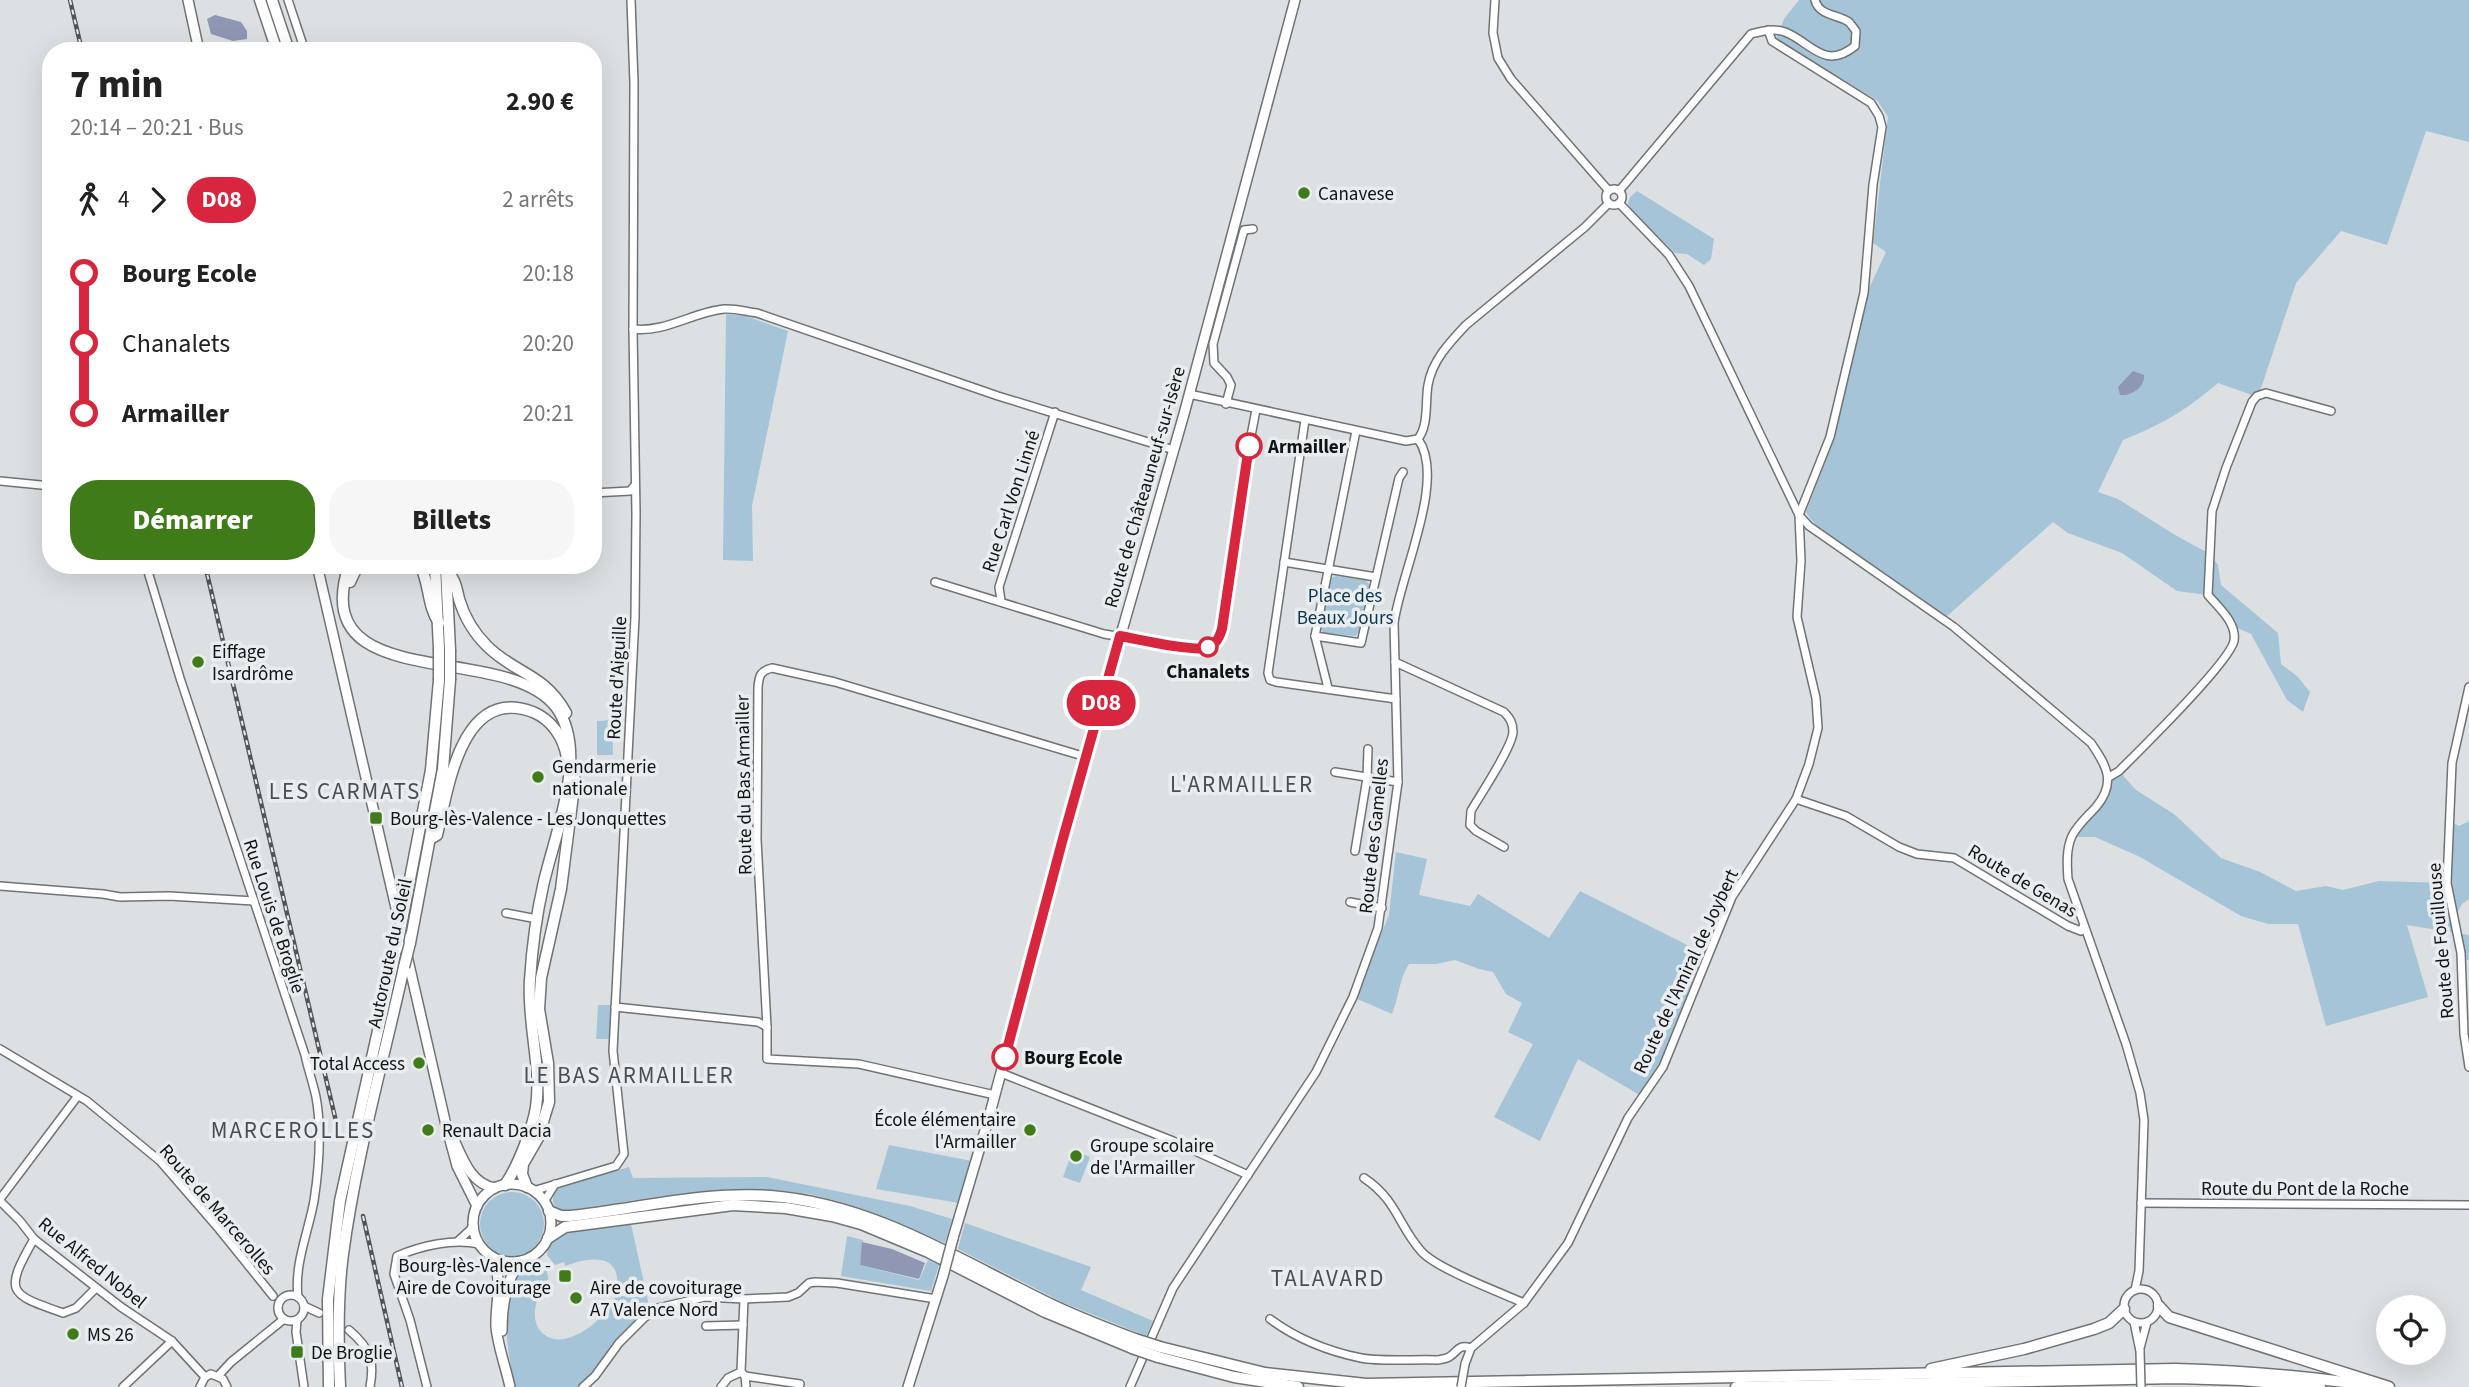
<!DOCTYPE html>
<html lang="fr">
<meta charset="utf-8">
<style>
body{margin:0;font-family:"Source Sans 3",sans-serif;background:#f6f6f6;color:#222;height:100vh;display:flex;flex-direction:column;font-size:26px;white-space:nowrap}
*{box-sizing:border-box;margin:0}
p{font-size:23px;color:#767676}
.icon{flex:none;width:38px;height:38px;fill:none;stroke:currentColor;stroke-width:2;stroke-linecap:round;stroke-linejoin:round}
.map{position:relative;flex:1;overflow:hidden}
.details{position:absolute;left:42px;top:42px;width:560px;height:532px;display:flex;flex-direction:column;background:#fff;border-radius:28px;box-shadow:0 7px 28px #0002}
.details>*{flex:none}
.badge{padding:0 14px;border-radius:23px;font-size:24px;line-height:46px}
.buttons{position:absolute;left:2376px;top:1295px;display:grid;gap:14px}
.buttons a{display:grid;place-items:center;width:70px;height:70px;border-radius:50%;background:#fff;box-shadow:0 7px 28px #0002;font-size:35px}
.map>.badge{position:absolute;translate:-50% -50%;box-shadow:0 0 0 4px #fff}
.legs{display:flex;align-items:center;gap:10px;height:77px;padding:0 28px;font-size:23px}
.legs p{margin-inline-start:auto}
.headline{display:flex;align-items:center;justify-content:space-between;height:119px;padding:0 28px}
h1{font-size:38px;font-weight:800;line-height:52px}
.primary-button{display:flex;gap:14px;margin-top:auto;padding:14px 28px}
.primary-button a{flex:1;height:80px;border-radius:28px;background:#3f7c19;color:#fff;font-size:28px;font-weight:800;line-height:80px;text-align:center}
.primary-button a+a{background:#f6f6f6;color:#222}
ul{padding:0 28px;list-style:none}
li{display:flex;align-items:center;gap:24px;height:70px;font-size:26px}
li i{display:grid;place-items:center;width:10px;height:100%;margin:0 9px;background:currentColor}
li i::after{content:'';width:18px;height:18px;margin:-9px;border:5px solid;border-radius:50%;background:#fff}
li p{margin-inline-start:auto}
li:first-child i{background:linear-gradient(#0000 50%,currentColor 0)}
li:last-child i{background:linear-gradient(currentColor 50%,#0000 0)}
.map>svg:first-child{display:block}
.green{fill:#a5c4d7}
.water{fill:#9097b4}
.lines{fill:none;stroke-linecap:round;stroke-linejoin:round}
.minor-casing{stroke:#707375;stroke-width:10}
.major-casing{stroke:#707375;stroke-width:12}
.highway-casing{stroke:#707375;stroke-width:13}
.minor{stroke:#fff;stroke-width:7}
.major{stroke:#fff;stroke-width:9}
.highway{stroke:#fff;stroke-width:10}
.rail-casing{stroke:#525455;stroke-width:4.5}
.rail{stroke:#e9edf0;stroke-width:2;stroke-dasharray:5;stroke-linecap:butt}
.minor-bridge-casing{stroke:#707375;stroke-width:10;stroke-linecap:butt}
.major-bridge-casing{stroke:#707375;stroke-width:12;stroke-linecap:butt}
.highway-bridge-casing{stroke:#707375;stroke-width:13;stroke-linecap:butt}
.minor-bridge{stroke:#fff;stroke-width:7}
.major-bridge{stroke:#fff;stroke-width:9}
.highway-bridge{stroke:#fff;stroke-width:10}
.line-1-casing{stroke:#fff;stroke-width:16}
.line-1{stroke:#d7263d;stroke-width:10}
.poi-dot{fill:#3f7c19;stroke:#e9edf0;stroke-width:2.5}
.stop-1-dot{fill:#fff;stroke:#d7263d;stroke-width:3.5}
.labels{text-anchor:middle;stroke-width:7;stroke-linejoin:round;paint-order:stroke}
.poi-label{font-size:19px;fill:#121414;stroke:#e9edf0;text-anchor:start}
.stop-label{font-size:19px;font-weight:bold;fill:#121414;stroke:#e9edf0;text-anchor:start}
.street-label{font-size:19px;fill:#121414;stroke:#e9edf0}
.park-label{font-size:19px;fill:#0a354a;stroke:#e9edf0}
.quarter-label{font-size:23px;letter-spacing:2px;fill:#4b4e50;stroke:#e9edf0}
</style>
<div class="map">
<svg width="2469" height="1387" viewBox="0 0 2469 1387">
<rect width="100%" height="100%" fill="#dce0e2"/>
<!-- green -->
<g class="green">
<path d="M 1799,0 L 2469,0 L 2469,142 L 2426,131 L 2387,245 L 2341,231 L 2296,283 L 2260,391 L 2252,395 L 2218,383 C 2185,411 2163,424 2123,440 L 2098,492 L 2118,499 L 2175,535 L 2210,554 L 2218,565 L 2221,585 L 2278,633 L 2281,664 L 2297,676 L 2310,692 L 2303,712 L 2287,700 L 2251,634 L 2233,626 L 2208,595 L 2177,591 L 2122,553 L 2068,533 L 2053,522 L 1946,617 C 1919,599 1816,535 1806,512 L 1825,462 L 1865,297 L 1886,252 L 1873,243 L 1888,117 L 1877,100 L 1776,39 L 1784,19 Z"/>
<polygon points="1637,191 1714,239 1711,259 1704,265 1687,254 1675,253 1631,210 1628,203 1630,197"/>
<polygon points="726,314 743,315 788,331 752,506 753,561 723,560"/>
<polygon points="1336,576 1366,580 1370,586 1360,631 1355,636 1323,633 1320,627 1330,578"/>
<polygon points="612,720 613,755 597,755 597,721"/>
<polygon points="2119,771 2136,790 2174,814 2221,858 2260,872 2296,891 2326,886 2343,890 2379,881 2447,883 2450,822 2459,826 2469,821 2469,899 2462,904 2454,919 2457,933 2469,935 2469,959 2461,964 2456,933 2407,925 2428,997 2326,1026 2298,924 2268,924 2241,916 2140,857 2095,837 2072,837 2098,805 2109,777"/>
<path d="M 1396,852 L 1427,859 L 1419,895 L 1470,906 L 1478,894 L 1549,938 L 1580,891 L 1709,956 L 1663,1067 L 1643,1097 L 1578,1059 L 1540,1141 L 1494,1117 L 1533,1044 L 1508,1032 L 1522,1003 L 1506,994 L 1493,972 L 1479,969 L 1455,960 L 1436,964 L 1409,964 C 1399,979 1399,997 1392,1014 L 1355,998 L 1389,915 Z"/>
<polygon points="598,1005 612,1005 611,1039 596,1039"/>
<polygon points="889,1145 972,1161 959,1203 876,1189"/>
<polygon points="1073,1150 1090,1157 1080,1183 1063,1177"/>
<path d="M 629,1167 L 633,1178 L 767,1177 L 910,1206 L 952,1219 L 945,1243 C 902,1224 860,1205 814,1195 C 732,1179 645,1200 563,1211 L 555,1208 C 552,1199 552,1193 559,1188 Z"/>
<circle cx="512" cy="1224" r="32"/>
<polygon points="965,1223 1091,1267 1081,1290 1153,1321 1146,1336 1064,1303 958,1249"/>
<path d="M 631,1224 L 650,1310 C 620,1329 605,1364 578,1387 L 515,1387 C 506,1343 500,1311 520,1269 C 529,1262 549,1263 548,1279 C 548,1284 543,1288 540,1293 C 535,1303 532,1319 539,1329 C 559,1358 607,1320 616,1295 L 629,1297 L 630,1288 L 617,1285 C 620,1251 585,1258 565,1266 L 564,1262 L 555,1265 L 547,1255 C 548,1244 555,1237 564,1232 Z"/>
<polygon points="847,1236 863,1240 860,1265 919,1280 928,1260 939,1265 931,1291 841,1276"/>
</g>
<!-- water -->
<g class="water">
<polygon points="215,15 241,22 247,31 247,39 233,41 211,34 207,19"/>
<path d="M 2133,371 L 2144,375 C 2145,387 2132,396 2120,395 L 2118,387 Z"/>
<polygon points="862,1242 892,1249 925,1263 919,1279 860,1265"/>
</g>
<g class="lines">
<!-- minor casing -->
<g class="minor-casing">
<g id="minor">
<polyline points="288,0 305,51"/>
<polyline points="1495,0 1493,33 1498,58 1511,79 1609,191"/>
<circle cx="1614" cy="197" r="8"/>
<path d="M 1619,191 L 1751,34 C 1763,31 1773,28 1785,32 C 1811,42 1824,71 1855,46 L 1856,31 C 1855,30 1850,23 1849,22 C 1837,14 1819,16 1815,0"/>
<path d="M 1619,203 L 1669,255 L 1689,286 L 1799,515 L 1809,526 L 1954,627 L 2091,743 C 2106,765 2117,782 2096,807 C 2088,816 2078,824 2072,836 C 2066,849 2067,865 2068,879 L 2126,1044 L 2140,1093 L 2144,1120 L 2139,1271 L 2135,1290"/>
<path d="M 633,329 C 665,333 693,312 724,309 C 735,308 747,312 757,313 L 998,396 L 1174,450"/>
<path d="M 1189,394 L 1406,441 L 1418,439 C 1429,425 1425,402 1428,385 C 1432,361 1449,343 1466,325 L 1585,227 L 1609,203"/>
<polyline points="1226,404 1231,385 1227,377 1214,363 1213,344 1244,230 1253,229"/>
<polyline points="1305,420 1268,673 1270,680 1276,682 1396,699"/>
<polyline points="0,481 51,486"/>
<polyline points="593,493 630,491 635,485"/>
<polyline points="1284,562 1376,577"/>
<path d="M 146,565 L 180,678 L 305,1055 C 308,1069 313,1083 316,1097 C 322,1130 319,1168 314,1201 C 308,1233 294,1265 298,1297"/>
<path d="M 935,582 L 1104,634 L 1195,649 C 1210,649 1218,643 1222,629 L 1249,446 L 1256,410"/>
<polyline points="1001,601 999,587 1055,412"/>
<polyline points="1315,636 1361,643 1399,478 1403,472"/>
<path d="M 1395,662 L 1504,712 C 1510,718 1513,723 1513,732 C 1512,748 1480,795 1471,811 L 1470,825 L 1476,831 L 1504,847"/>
<polyline points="2469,687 2452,763 2447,883 2461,953 2464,1034 2469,1067"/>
<polyline points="1328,688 1315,636 1356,431"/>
<polyline points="1335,772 1398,782"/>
<path d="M 2109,777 L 2119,771 C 2140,750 2229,663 2234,641 C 2237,623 2219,608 2208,595 L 2212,511 L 2226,468 L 2252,402 L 2257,396 L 2266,393 L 2331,411"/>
<polyline points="1796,799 1846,816 1899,847 1917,854 1954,858 2068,926 2081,931 2083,927"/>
<polyline points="1355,851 1367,778 1368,749"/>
<polyline points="0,886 103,894 120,897 169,896 254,901"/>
<polyline points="1350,902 1382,908"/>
<polyline points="506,913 537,919"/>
<polyline points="615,1007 758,1022 767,1027 767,1059 859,1064 995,1095"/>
<path d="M 767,1027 L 757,840 L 758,687 C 759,676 760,671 772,668 L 835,682 L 1086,757"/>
<polyline points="0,1049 87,1101 160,1161 219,1229 273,1296"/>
<polyline points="1001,1073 1173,1141 1248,1175"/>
<path d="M 1364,1178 C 1397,1200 1398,1225 1421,1251 C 1435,1268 1501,1293 1524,1303"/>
<polyline points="533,1191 616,1166 624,1154 613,1051 635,617 636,513 633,329 634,83 631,0"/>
<polyline points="0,1199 77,1097"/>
<polyline points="0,1201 20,1221 34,1239 121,1307 172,1341 205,1377"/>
<polyline points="544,1202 555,1184"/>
<polyline points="2141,1203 2469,1205"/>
<path d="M 34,1239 C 3,1293 9,1294 63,1313 L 76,1308 L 96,1288"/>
<polyline points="458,1241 470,1230 473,1225"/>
<circle cx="2141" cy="1306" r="17"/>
<circle cx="291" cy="1308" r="13"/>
<polyline points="304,1306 319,1313"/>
<path d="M 1270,1319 C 1297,1339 1327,1351 1361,1358 C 1382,1362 1415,1359 1438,1360 C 1442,1359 1446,1359 1449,1357 C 1459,1351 1457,1344 1471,1348"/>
<polyline points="297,1320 296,1332 304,1387"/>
<polyline points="2134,1322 2140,1351"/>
<polyline points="706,1326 743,1325"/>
<path d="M 349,1330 C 370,1348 375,1360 370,1387"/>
<polyline points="2140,1348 2147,1322"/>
<polyline points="1465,1364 1471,1348 1524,1303 1568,1243 1628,1118 1663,1067 1732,897 1796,799 1809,764 1818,728 1816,698 1797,617 1801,561 1799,515 1830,437 1864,293 1873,185 1882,127 1879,116 1871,103 1772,41 1768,30"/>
<polyline points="741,1372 745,1376 800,1384 799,1387"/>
<polyline points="219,1375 231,1362 284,1319"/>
<polyline points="745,1376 746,1387"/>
<polyline points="123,1387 172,1341"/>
<polyline points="200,1387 205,1377 211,1374 223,1379 227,1387"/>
<path d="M 427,1387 L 410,1320 L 394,1274 L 397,1256 C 421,1246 453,1238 479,1244"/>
<polyline points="583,1387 595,1376 619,1343 644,1318 658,1308 705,1297 744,1299 788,1297 798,1293 809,1283 815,1282 837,1283 936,1299"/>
<polyline points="721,1387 728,1378 741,1372 744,1299"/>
<path d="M 1130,1387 L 1173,1288 L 1316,1072 L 1353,997 L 1378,928 L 1398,782 L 1394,623 C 1400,575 1447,479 1418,439"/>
</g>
</g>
<!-- major casing -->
<g class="major-casing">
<g id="major">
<polyline points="188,0 199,51"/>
<polyline points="317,565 446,1125 457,1166 477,1206"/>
<path d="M 455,1142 C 464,1162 472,1184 495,1188"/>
<circle cx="512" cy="1223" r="39"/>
<polyline points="953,1238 989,1117 1086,757 1184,414 1295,0"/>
<path d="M 491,1256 C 504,1277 495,1304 496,1327 C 498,1347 506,1368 510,1387"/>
<path d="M 502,1331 C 502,1308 506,1279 521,1261"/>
<polyline points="908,1387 943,1276"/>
</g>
</g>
<!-- highway casing -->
<g class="highway-casing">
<g id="highway">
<polyline points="260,0 277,51"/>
<polyline points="272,0 289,51"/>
<path d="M 349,565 C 305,697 505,640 556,707 C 590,753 554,835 543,886 C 536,917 532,949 530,980 C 527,1022 542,1068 536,1107 C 533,1128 517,1168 505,1185"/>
<path d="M 420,565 C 430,584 427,606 439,623"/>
<polyline points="435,565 439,649"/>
<path d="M 446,569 C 455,579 456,586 459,599 C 464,616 474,633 487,646 C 515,674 544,673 566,713"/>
<polyline points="446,569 450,650"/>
<polyline points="350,582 358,565"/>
<path d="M 430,839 L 437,835 C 448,789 461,685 533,712 C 552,720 564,738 567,758"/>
<polyline points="403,915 431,770 439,680"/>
<polyline points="410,943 443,769 450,680"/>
<polyline points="527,1187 522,1174 523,1164 538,1138 549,1102 548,1063 539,1009 541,978 561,889 575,779"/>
<path d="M 549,1211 L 561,1216 L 570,1216 C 637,1209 703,1191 771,1196 C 871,1204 954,1257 1042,1300 C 1072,1315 1103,1327 1135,1339"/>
<polyline points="548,1238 565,1227 733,1205 786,1208 832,1216 861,1224 928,1252 1045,1312 1132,1348"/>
<polyline points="2159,1306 2169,1317 2389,1387"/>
<path d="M 1160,1347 L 1265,1373 L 1366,1384 L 2175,1369 C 2243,1371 2310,1376 2377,1387"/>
<polyline points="1158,1357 1234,1377 1298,1387"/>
<polyline points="1931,1369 2024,1349 2094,1329 2109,1323 2124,1309"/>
<polyline points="329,1387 328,1299 340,1201 398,941"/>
<path d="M 340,1387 C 338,1343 337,1298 343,1254 C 356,1157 383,1062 404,967"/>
<polyline points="1736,1387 2176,1378 2241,1380 2320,1387"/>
</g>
</g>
<!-- minor -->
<use href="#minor" class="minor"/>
<!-- major -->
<use href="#major" class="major"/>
<!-- highway -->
<use href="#highway" class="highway"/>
<!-- rail casing -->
<g class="rail-casing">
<g id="rail">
<polyline points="70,0 82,51"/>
<polyline points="205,565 339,1134"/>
<polyline points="363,1216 402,1387"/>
</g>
</g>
<!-- rail -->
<use href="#rail" class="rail"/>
<!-- minor-bridge casing -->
<g class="minor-bridge-casing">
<g id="minor-bridge">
<polyline points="2140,1351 2141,1387"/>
<polyline points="1461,1387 1465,1364"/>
</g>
</g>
<!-- major-bridge casing -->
<g class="major-bridge-casing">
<polyline id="major-bridge" points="943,1276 953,1238"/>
</g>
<!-- highway-bridge casing -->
<g class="highway-bridge-casing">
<g id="highway-bridge">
<polyline points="439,680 439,649"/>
<polyline points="450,680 450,650"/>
<polyline points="398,941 403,915"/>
<polyline points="404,967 410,943"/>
<polyline points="1135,1339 1160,1347"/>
<polyline points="1132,1348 1158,1357"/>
</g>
</g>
<!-- minor-bridge -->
<use href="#minor-bridge" class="minor-bridge"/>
<!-- major-bridge -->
<use href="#major-bridge" class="major-bridge"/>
<!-- highway-bridge -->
<use href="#highway-bridge" class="highway-bridge"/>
</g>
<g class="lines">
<!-- line-1 casing -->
<g class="line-1-casing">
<path id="line-1" d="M 1005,1057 L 1062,842 L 1120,636 C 1138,639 1196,653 1210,647 C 1217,643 1220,636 1222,629 L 1249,446"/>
</g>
<!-- line-1 -->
<use href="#line-1" class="line-1"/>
</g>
<!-- markers -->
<g class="poi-dot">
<circle cx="1304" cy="193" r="7"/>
<circle cx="198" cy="662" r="7"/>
<circle cx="538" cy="777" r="7"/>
<rect x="369" y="811" width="14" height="14" rx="3.5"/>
<circle cx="419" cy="1063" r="7"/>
<circle cx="428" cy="1130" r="7"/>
<circle cx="1030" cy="1130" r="7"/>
<circle cx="1076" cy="1156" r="7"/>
<rect x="558" y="1269" width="14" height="14" rx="3.5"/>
<circle cx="576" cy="1298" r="7"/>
<circle cx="73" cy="1334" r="7"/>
<rect x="290" y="1345" width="14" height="14" rx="3.5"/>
</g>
<g class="stop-1-dot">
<circle cx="1249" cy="446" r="12"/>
<circle cx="1208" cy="647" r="9"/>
<circle cx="1005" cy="1057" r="12"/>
</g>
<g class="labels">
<!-- poi labels -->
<g class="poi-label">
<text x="1318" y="200">Canavese</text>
<text x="212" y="658">Eiffage<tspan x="212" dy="22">Isardrôme</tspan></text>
<text x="552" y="773">Gendarmerie<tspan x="552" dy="22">nationale</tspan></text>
<text x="390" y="825">Bourg-lès-Valence - Les Jonquettes</text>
<text x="405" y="1070" text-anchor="end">Total Access</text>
<text x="1016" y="1126" text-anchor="end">École élémentaire<tspan x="1016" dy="22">l'Armailler</tspan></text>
<text x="442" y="1137">Renault Dacia</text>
<text x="1090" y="1152">Groupe scolaire<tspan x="1090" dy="22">de l'Armailler</tspan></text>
<text x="551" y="1272" text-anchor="end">Bourg-lès-Valence -<tspan x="551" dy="22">Aire de Covoiturage</tspan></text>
<text x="590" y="1294">Aire de covoiturage<tspan x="590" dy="22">A7 Valence Nord</tspan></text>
<text x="87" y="1341">MS 26</text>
<text x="311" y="1359">De Broglie</text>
</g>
<!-- stop labels -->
<g class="stop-label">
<text x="1268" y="453">Armailler</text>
<text x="1208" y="678" text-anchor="middle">Chanalets</text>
<text x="1024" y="1064">Bourg Ecole</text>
</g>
<!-- street labels -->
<g class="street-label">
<text transform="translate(1144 487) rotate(-74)" y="7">Route de Châteauneuf-sur-Isère</text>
<text transform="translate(1010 501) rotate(-72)" y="7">Rue Carl Von Linné</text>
<text transform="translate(616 678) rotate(-87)" y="7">Route d'Aiguille</text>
<text transform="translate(743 785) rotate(-91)" y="7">Route du Bas Armailler</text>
<text transform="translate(1373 836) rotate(-84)" y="7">Route des Gamelles</text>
<text transform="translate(2023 880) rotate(31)" y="7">Route de Genas</text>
<text transform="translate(275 916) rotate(72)" y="7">Rue Louis de Broglie</text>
<text transform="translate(2440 941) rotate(-95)" y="7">Route de Fouillouse</text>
<text transform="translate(389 953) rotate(-78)" y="7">Autoroute du Soleil</text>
<text transform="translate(1685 971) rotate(-65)" y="7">Route de l'Amiral de Joybert</text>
<text x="2305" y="1195">Route du Pont de la Roche</text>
<text transform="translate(218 1209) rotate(49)" y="7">Route de Marcerolles</text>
<text transform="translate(93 1262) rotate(39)" y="7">Rue Alfred Nobel</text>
</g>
<!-- park labels -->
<g class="park-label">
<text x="1345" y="602">Place des<tspan x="1345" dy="22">Beaux Jours</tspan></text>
</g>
<!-- quarter labels -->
<g class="quarter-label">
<text x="1242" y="792">L'ARMAILLER</text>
<text x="345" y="799">LES CARMATS</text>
<text x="629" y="1083">LE BAS ARMAILLER</text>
<text x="293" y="1138">MARCEROLLES</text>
<text x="1328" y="1286">TALAVARD</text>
</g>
</g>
</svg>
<div class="buttons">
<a><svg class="icon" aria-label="locate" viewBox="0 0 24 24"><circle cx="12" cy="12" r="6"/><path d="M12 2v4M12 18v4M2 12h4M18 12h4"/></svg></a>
</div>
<b class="badge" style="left:1101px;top:703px;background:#d7263d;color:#fff">D08</b>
<section class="details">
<div class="headline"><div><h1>7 min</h1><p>20:14 – 20:21 · Bus</p></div><b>2.90 €</b></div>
<div class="legs"><svg class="icon" aria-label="walk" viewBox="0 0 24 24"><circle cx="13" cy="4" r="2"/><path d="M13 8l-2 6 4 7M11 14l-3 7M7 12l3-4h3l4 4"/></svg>4<svg class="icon" aria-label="forward" viewBox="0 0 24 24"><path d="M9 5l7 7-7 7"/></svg><b class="badge" style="background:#d7263d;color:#fff">D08</b><p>2 arrêts</p></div>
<ul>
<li><i style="color:#d7263d"></i><b>Bourg Ecole</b><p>20:18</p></li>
<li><i style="color:#d7263d"></i><span>Chanalets</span><p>20:20</p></li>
<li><i style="color:#d7263d"></i><b>Armailler</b><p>20:21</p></li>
</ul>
<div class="primary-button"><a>Démarrer</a><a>Billets</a></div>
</section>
</div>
